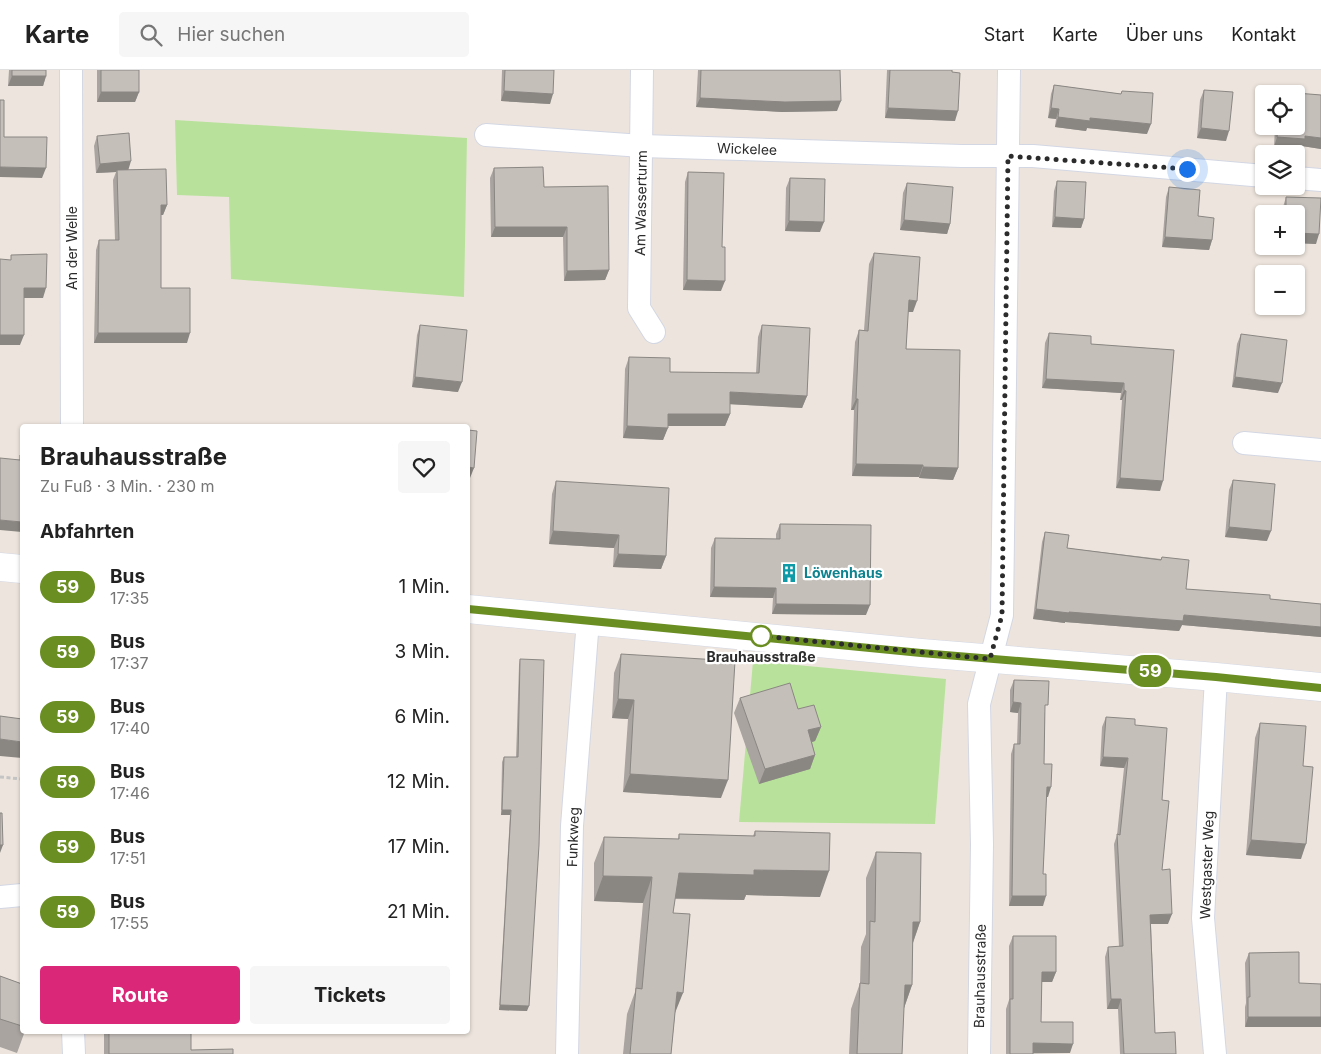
<!DOCTYPE html>
<html lang="de">
<meta charset="utf-8">
<style>
body{margin:0;font-family:Inter,sans-serif;background:#f6f6f6;color:#222;height:100vh;display:flex;flex-direction:column;font-size:19px;white-space:nowrap}
*{box-sizing:border-box;margin:0}
p{font-size:16px;color:#767676}
.icon{flex:none;width:28px;height:28px;fill:none;stroke:currentColor;stroke-width:2;stroke-linecap:round;stroke-linejoin:round}
.map{position:relative;flex:1;overflow:hidden}
.details{position:absolute;left:20px;top:354px;width:450px;height:610px;display:flex;flex-direction:column;background:#fff;border-radius:5px;box-shadow:0 1px 4px #0004}
.details>*{flex:none}
.badge{padding:0 10px;border-radius:16px;font-size:18px;line-height:32px}
.buttons{position:absolute;left:1255px;top:15px;display:grid;gap:10px}
.buttons a{display:grid;place-items:center;width:50px;height:50px;border-radius:5px;background:#fff;box-shadow:0 1px 4px #0004;font-size:25px}
.you{position:absolute;width:25px;height:25px;margin:-12px;border:4px solid #fff;border-radius:50%;background:#1a73e8;box-shadow:0 0 0 8px #1a73e833}
.map>.badge{position:absolute;translate:-50% -50%;box-shadow:0 0 0 2px #fff}
h2{padding:0 20px;font-size:19px;line-height:45px}
.round{display:grid;place-items:center;flex:none;width:52px;height:52px;border-radius:5px;background:#f6f6f6}
.head{display:flex;align-items:center;justify-content:space-between;height:85px;padding:0 20px}
h1{font-size:24px;font-weight:700;line-height:38px}
.cta{display:flex;gap:10px;margin-top:auto;padding:10px 20px}
.cta a{flex:1;height:58px;border-radius:5px;background:#db2777;color:#fff;font-size:20px;font-weight:700;line-height:58px;text-align:center}
.cta a+a{background:#f6f6f6;color:#222}
ul{padding:0;list-style:none}
li{display:flex;align-items:center;gap:15px;height:65px;padding:0 20px}
li div{flex:1}
li b{display:block;font-size:19px}
li em{font-style:normal}
li .badge{min-width:55px;font-weight:700;text-align:center}
header{display:flex;align-items:center;gap:30px;box-sizing:border-box;height:70px;padding:0 25px;background:#fff;border-bottom:1px solid #e0e0e0}
header strong{font-size:24px}
nav{display:flex;gap:28px;margin-inline-start:auto;font-size:18px}
.search{width:350px;height:45px;background:#f6f6f6;display:flex;align-items:center;gap:12px;box-sizing:border-box;padding:0 18px;border-radius:5px;color:#767676;font-size:19px}
.map>svg:first-child{display:block}
.green{fill:#b8e29b}
.lines{fill:none;stroke-linecap:round;stroke-linejoin:round}
.minor-casing{stroke:#d3d7e3;stroke-width:24}
.secondary-casing{stroke:#d3d7e3;stroke-width:29}
.path{stroke:#c4c4c4;stroke-width:3;stroke-dasharray:4 2.5;stroke-linecap:butt}
.minor{stroke:#fff;stroke-width:22}
.secondary{stroke:#fff;stroke-width:28}
.wall{fill:#a9a4a0}
.shaded-wall{fill:#8a8682}
.building{fill:#c5bfba;stroke:#8a8682}
.line-casing{stroke:#fff;stroke-width:11}
.line{stroke:#6b8e23;stroke-width:8}
.walk{stroke:#2b2b2b;stroke-width:5;stroke-dasharray:0 9}
.stop-dot{fill:#fff;stroke:#6b8e23;stroke-width:2.5}
.labels{text-anchor:middle;stroke-width:4.5;stroke-linejoin:round;paint-order:stroke}
.street-label{font-size:14px;fill:#2b2b2b;stroke:#fff}
.culture-label{font-size:14px;font-weight:bold;fill:#0d838f;stroke:#fff;text-anchor:start}
.stop-label{font-size:14px;font-weight:bold;fill:#2b2b2b;stroke:#fff}
</style>
<header>
<strong>Karte</strong>
<div class="search"><svg class="icon" aria-label="search" viewBox="0 0 24 24"><circle cx="10" cy="10" r="6"/><path d="M15 15l6 6"/></svg>Hier suchen</div>
<nav><a>Start</a><a>Karte</a><a>Über uns</a><a>Kontakt</a></nav>
</header>
<div class="map">
<svg width="1321" height="984" viewBox="0 0 1321 984">
<rect width="100%" height="100%" fill="#ede5dd"/>
<!-- green -->
<g class="green">
<polygon points="175,50 467,68 464,227 231,209 229,127 177,125"/>
<polygon points="753,591 946,609 935,754 739,752"/>
</g>
<g class="lines">
<!-- minor casing -->
<g class="minor-casing">
<g id="minor">
<polyline points="71,0 72,356"/>
<polyline points="642,0 639,238 654,262"/>
<polyline points="486,65 642,76 962,86 1033,86 1264,106"/>
<polyline points="1296,108 1321,110"/>
<polyline points="1244,373 1321,380"/>
<polyline points="0,827 22,825"/>
<polyline points="73,961 74,984"/>
<polyline points="567,984 572,756 588,550"/>
<polyline points="979,984 982,774 979,634 1002,545 1009,0"/>
<polyline points="1215,984 1203,848 1216,607"/>
</g>
</g>
<!-- secondary casing -->
<g class="secondary-casing">
<g id="secondary">
<polyline points="0,497 22,499"/>
<polyline points="468,539 921,583 1216,607 1321,617"/>
</g>
</g>
<!-- path -->
<polyline class="path" points="0,707 22,709"/>
<!-- minor -->
<use href="#minor" class="minor"/>
<!-- secondary -->
<use href="#secondary" class="secondary"/>
</g>
<!-- wall -->
<g class="wall">
<polygon points="9,0 46,0 46,6 43,16 8,16"/>
<polygon points="97,0 139,0 139,22 135,32 97,32"/>
<polygon points="502,0 554,0 550,34 501,31"/>
<polygon points="698,0 840,0 837,41 782,42 696,37"/>
<polygon points="887,0 952,0 955,51 885,48"/>
<polygon points="1054,15 1121,24 1122,21 1147,64 1087,58 1086,61 1055,57 1056,49 1048,48 1051,24"/>
<polygon points="1204,20 1226,71 1197,68 1200,30"/>
<polygon points="1280,22 1321,25 1321,79 1302,76 1302,78 1274,77 1275,56 1296,56 1296,24 1279,24"/>
<polygon points="97,66 128,100 167,135 163,145 161,145 161,218 187,273 94,273 96,180 99,170 115,170 113,110 116,102 96,103 94,76"/>
<polygon points="494,98 544,117 609,200 605,210 564,211 563,167 491,167 490,108"/>
<polygon points="688,102 721,221 683,220 685,112"/>
<polygon points="790,108 820,162 785,161 786,118"/>
<polygon points="1057,111 1084,149 1081,158 1052,157 1054,121"/>
<polygon points="907,113 950,154 947,164 900,160 903,123"/>
<polygon points="1169,117 1198,146 1212,170 1209,180 1162,177 1166,127"/>
<polygon points="1286,127 1316,174 1296,173 1296,144 1283,143 1283,137"/>
<polygon points="874,183 913,242 908,242 906,279 958,398 953,410 919,408 919,407 852,406 854,340 851,340 855,272 859,260 864,260 869,194"/>
<polygon points="420,255 458,322 412,317 417,265"/>
<polygon points="762,255 807,326 802,338 730,334 730,344 725,356 668,356 663,370 623,368 625,299 629,287 670,302 756,303 758,267"/>
<polygon points="1049,263 1091,274 1174,280 1160,421 1116,418 1122,330 1120,330 1121,323 1042,318 1045,273"/>
<polygon points="1241,264 1278,323 1232,317 1237,274"/>
<polygon points="1233,410 1267,471 1225,467 1229,420"/>
<polygon points="556,411 666,486 661,499 613,497 614,478 549,474 552,424"/>
<polygon points="780,454 866,545 772,544 773,528 710,527 711,478 715,468 776,469 776,464"/>
<polygon points="1045,462 1067,478 1161,489 1162,487 1186,519 1270,529 1321,534 1321,567 1182,555 1179,561 1065,552 1065,553 1033,549 1042,472"/>
<polygon points="621,584 721,728 623,722 628,649 612,648 614,603"/>
<polygon points="520,589 527,941 499,940 510,745 501,745 502,692 504,687 516,687 519,595"/>
<polygon points="1014,610 1045,643 1044,694 1048,727 1046,727 1043,804 1043,836 1009,836 1011,684 1014,674 1017,674 1018,643 1010,642 1010,620"/>
<polygon points="740,628 798,639 821,657 815,671 812,672 815,685 810,699 759,714 734,643"/>
<polygon points="1106,647 1135,655 1162,730 1162,800 1168,854 1151,854 1155,963 1176,984 1120,984 1118,939 1107,939 1105,887 1108,877 1119,877 1114,774 1117,765 1124,698 1100,696 1102,657"/>
<polygon points="1260,653 1303,696 1301,789 1246,785 1255,668"/>
<polygon points="755,761 820,827 746,825 744,830 675,829 673,843 675,944 671,984 623,984 627,944 635,922 643,833 594,831 594,793 604,767 678,769 679,764 753,766"/>
<polygon points="876,782 920,852 913,873 912,915 904,938 902,984 849,984 851,939 860,913 861,877 866,864 866,808"/>
<polygon points="1013,866 1056,902 1052,912 1042,912 1041,952 1070,983 1006,984 1006,939 1009,930 1009,876"/>
<polygon points="1299,882 1245,957 1245,937 1246,933 1245,893 1249,883"/>
<polygon points="0,906 22,914 22,961 25,961 17,983 0,977"/>
<polygon points="104,961 191,961 191,980 233,984 104,984"/>
</g>
<!-- shaded-wall -->
<g class="shaded-wall">
<polygon points="12,6 46,6 43,16 8,16"/>
<polygon points="504,21 553,24 550,34 501,31"/>
<polygon points="101,22 139,22 135,32 97,32"/>
<polygon points="700,28 841,31 837,41 782,42 696,37"/>
<polygon points="888,38 958,41 955,51 885,48"/>
<polygon points="1051,38 1059,39 1056,49 1048,48"/>
<polygon points="1058,47 1090,48 1151,54 1147,64 1087,58 1086,61 1055,57"/>
<polygon points="1201,58 1229,61 1226,71 1197,68"/>
<polygon points="1305,66 1321,68 1321,79 1302,76 1302,78 1274,77 1277,67"/>
<polygon points="131,91 128,101 117,100 116,102 96,103 100,94"/>
<polygon points="0,97 46,98 42,108 0,107"/>
<polygon points="161,135 167,135 163,145 157,145"/>
<polygon points="1055,147 1084,149 1081,158 1052,157"/>
<polygon points="904,150 950,154 947,164 900,160"/>
<polygon points="789,151 824,152 820,162 785,161"/>
<polygon points="495,157 567,157 563,167 491,167"/>
<polygon points="1296,163 1319,164 1316,174 1296,173"/>
<polygon points="1165,167 1212,170 1209,180 1162,177"/>
<polygon points="609,200 605,210 564,211 567,201"/>
<polygon points="687,210 725,211 721,221 683,220"/>
<polygon points="24,218 46,218 43,228 21,228"/>
<polygon points="909,230 917,231 913,242 904,242"/>
<polygon points="98,263 190,263 187,273 94,273"/>
<polygon points="0,265 24,265 20,275 0,275"/>
<polygon points="415,307 462,312 458,322 412,317"/>
<polygon points="1235,307 1282,313 1278,323 1232,317"/>
<polygon points="1046,309 1124,313 1121,323 1042,318"/>
<polygon points="1124,320 1126,321 1122,330 1120,330"/>
<polygon points="730,322 807,326 802,338 726,334"/>
<polygon points="856,329 858,329 854,340 851,340"/>
<polygon points="668,344 730,344 725,356 664,356"/>
<polygon points="627,356 668,358 663,370 623,368"/>
<polygon points="856,394 923,395 919,407 852,406"/>
<polygon points="468,397 474,398 470,408 468,408"/>
<polygon points="923,397 958,398 953,410 919,408"/>
<polygon points="1120,408 1163,411 1160,421 1116,418"/>
<polygon points="0,450 22,452 22,462 0,460"/>
<polygon points="1229,457 1271,461 1267,471 1225,467"/>
<polygon points="553,461 619,465 614,478 549,474"/>
<polygon points="618,484 666,486 661,499 613,497"/>
<polygon points="714,517 776,518 773,528 710,527"/>
<polygon points="776,534 870,535 866,545 772,544"/>
<polygon points="1036,539 1069,542 1184,545 1321,557 1321,567 1182,555 1179,561 1065,552 1065,553 1033,549"/>
<polygon points="618,629 634,630 628,649 612,648"/>
<polygon points="1013,632 1021,633 1018,643 1010,642"/>
<polygon points="821,657 815,671 803,675 808,660"/>
<polygon points="0,669 22,672 22,688 0,686"/>
<polygon points="815,685 810,699 759,714 765,699"/>
<polygon points="1103,687 1128,688 1124,698 1100,696"/>
<polygon points="630,704 728,710 721,728 623,722"/>
<polygon points="1047,717 1051,717 1048,727 1043,727"/>
<polygon points="502,740 511,740 510,745 501,745"/>
<polygon points="1251,770 1306,774 1301,789 1246,785"/>
<polygon points="0,775 3,775 0,783"/>
<polygon points="754,800 829,801 820,827 746,825 744,830 669,828 679,803"/>
<polygon points="603,806 652,807 643,833 594,831"/>
<polygon points="1012,826 1046,826 1043,836 1009,836"/>
<polygon points="1172,844 1168,854 1147,854 1150,845"/>
<polygon points="913,852 920,852 911,878"/>
<polygon points="1042,902 1056,902 1052,912 1038,912"/>
<polygon points="905,915 912,915 903,941"/>
<polygon points="677,922 683,923 673,948"/>
<polygon points="1111,929 1121,929 1118,939 1107,939"/>
<polygon points="500,935 529,936 527,941 499,940"/>
<polygon points="1248,947 1321,947 1321,957 1245,957"/>
<polygon points="1033,973 1073,974 1070,983 1029,983"/>
</g>
<!-- building -->
<g class="building">
<rect x="12" y="0" width="34" height="6"/>
<rect x="101" y="0" width="38" height="22"/>
<polygon points="505,0 554,0 553,24 504,21"/>
<polygon points="701,0 840,0 841,31 785,32 700,28"/>
<polygon points="890,0 952,0 952,2 960,3 958,41 888,38"/>
<polygon points="1054,15 1121,24 1122,21 1153,23 1151,54 1090,48 1090,51 1058,47 1059,39 1051,38"/>
<polygon points="1204,20 1233,22 1229,61 1201,58"/>
<polygon points="1280,22 1309,24 1321,25 1321,68 1305,66 1305,69 1277,67 1278,56 1296,56 1296,24 1280,24"/>
<polygon points="0,30 4,30 4,67 47,67 46,98 0,97"/>
<polygon points="129,63 131,91 100,94 97,66"/>
<polygon points="543,97 544,117 608,116 609,200 567,201 567,157 495,157 494,98"/>
<polygon points="166,99 167,135 161,135 161,218 190,218 190,263 98,263 99,170 119,170 117,100"/>
<polygon points="688,102 724,103 722,177 725,177 725,211 687,210"/>
<polygon points="790,108 825,109 824,152 789,151"/>
<polygon points="1057,111 1086,112 1084,149 1055,147"/>
<polygon points="907,113 953,117 950,154 904,150"/>
<polygon points="1169,117 1200,120 1198,146 1214,148 1212,170 1165,167"/>
<polygon points="1286,127 1321,128 1319,164 1296,163 1296,144 1275,144 1275,143 1286,143"/>
<polygon points="874,183 920,187 917,231 909,230 906,279 960,280 958,398 923,397 923,395 856,394 858,329 856,329 859,260 868,261"/>
<polygon points="47,184 46,218 24,218 24,265 0,265 0,189 11,190 11,185"/>
<polygon points="420,255 467,260 462,312 415,307"/>
<polygon points="762,255 810,258 807,326 730,322 730,344 668,344 668,358 627,356 629,287 670,288 670,302 759,303"/>
<polygon points="1049,263 1091,266 1091,274 1174,280 1163,411 1120,408 1126,321 1124,320 1124,313 1046,309"/>
<polygon points="1241,264 1287,270 1282,313 1235,307"/>
<polygon points="468,360 477,361 474,398 468,397"/>
<polygon points="20,385 22,386 22,452 0,450 0,388 20,390"/>
<polygon points="1233,410 1275,414 1271,461 1229,457"/>
<polygon points="556,411 669,418 666,486 618,484 619,465 553,461"/>
<polygon points="780,454 871,455 870,535 776,534 776,518 714,517 715,468 780,469"/>
<polygon points="1045,462 1069,465 1067,478 1161,490 1162,487 1189,490 1186,519 1270,525 1270,529 1321,534 1321,557 1184,545 1183,551 1069,542 1069,543 1036,539"/>
<polygon points="621,584 735,591 728,710 630,704 634,630 618,629"/>
<polygon points="520,589 544,590 539,775 529,936 500,935 511,740 502,740 504,687 518,687"/>
<polygon points="1014,610 1049,611 1048,635 1045,635 1044,694 1052,694 1051,717 1047,717 1043,804 1046,804 1046,826 1012,826 1014,674 1020,674 1021,633 1013,632"/>
<polygon points="790,613 798,639 814,635 821,657 808,660 815,685 765,699 740,628"/>
<polygon points="0,646 22,649 22,672 0,669"/>
<polygon points="1106,647 1135,649 1135,655 1167,658 1162,730 1169,731 1162,800 1170,799 1172,844 1150,845 1155,963 1175,962 1176,984 1124,984 1121,929 1111,929 1108,877 1123,876 1117,764 1120,765 1128,688 1103,687"/>
<polygon points="1260,653 1306,656 1303,696 1313,697 1306,774 1251,770"/>
<polygon points="0,743 2,743 3,775 0,775"/>
<polygon points="755,761 830,763 829,801 754,800 754,805 679,803 673,843 690,844 683,923 677,922 671,984 630,984 636,918 642,919 652,807 603,806 604,767 679,769 679,764 755,766"/>
<polygon points="876,782 921,783 920,852 913,852 912,915 905,915 902,984 857,984 860,913 869,914 870,851 875,852"/>
<polygon points="1013,866 1056,866 1056,902 1042,902 1041,952 1073,952 1073,974 1033,973 1033,984 1010,984 1010,929 1013,929"/>
<polygon points="1299,882 1299,913 1321,914 1321,947 1248,947 1248,927 1250,927 1249,883"/>
<polygon points="0,906 22,914 22,956 0,949"/>
<polygon points="109,961 191,961 191,980 233,979 233,984 109,984"/>
</g>
<g class="lines">
<!-- line casing -->
<g class="line-casing">
<polyline id="line" points="468,539 921,583 1216,607 1321,618"/>
</g>
<!-- line -->
<use href="#line" class="line"/>
<!-- walk -->
<polyline class="walk" points="761,566 990,589 1002,545 1008,86 1187,99"/>
</g>
<!-- icons -->
<defs>
<g id="building-bare" transform="scale(1.5)"><path d="M-4-6H4V6H1V3H-1V6H-4ZM-2.5-4.3h1.7v1.8h-1.7ZM.8-4.3h1.7v1.8H.8ZM-2.5-1h1.7V.8h-1.7ZM.8-1h1.7V.8H.8Z" fill="#0f9aa8" stroke="#fff" stroke-width="2.5" paint-order="stroke"/></g>
</defs>
<g fill-rule="evenodd">
<use href="#building-bare" x="789" y="503"/>
</g>
<!-- markers -->
<circle class="stop-dot" cx="761" cy="566" r="10"/>
<g class="labels">
<!-- street labels -->
<g class="street-label">
<text transform="translate(747 79) rotate(2)" y="5">Wickelee</text>
<text transform="translate(641 133) rotate(-89)" y="5">Am Wasserturm</text>
<text transform="translate(72 178) rotate(-90)" y="5">An der Welle</text>
<text transform="translate(573 767) rotate(-88)" y="5">Funkweg</text>
<text transform="translate(1207 795) rotate(-88)" y="5">Westgaster Weg</text>
<text transform="translate(980 906) rotate(-89)" y="5">Brauhausstraße</text>
</g>
<!-- culture labels -->
<g class="culture-label">
<text x="804" y="508">Löwenhaus</text>
</g>
<!-- stop labels -->
<g class="stop-label">
<text x="761" y="592">Brauhausstraße</text>
</g>
</g>
</svg>
<div class="buttons">
<a><svg class="icon" aria-label="locate" viewBox="0 0 24 24"><circle cx="12" cy="12" r="6"/><path d="M12 2v4M12 18v4M2 12h4M18 12h4"/></svg></a>
<a><svg class="icon" aria-label="layers" viewBox="0 0 24 24"><path d="M12 4l9 5-9 5-9-5zM3 14l9 5 9-5"/></svg></a>
<a>+</a>
<a>−</a>
</div>
<div class="you" style="left:1187px;top:99px"></div>
<b class="badge" style="left:1150px;top:601px;background:#6b8e23;color:#fff">59</b>
<section class="details">
<div class="head"><div><h1>Brauhausstraße</h1><p>Zu Fuß · 3 Min. · 230 m</p></div><a class="round"><svg class="icon" aria-label="heart" viewBox="0 0 24 24"><path d="M12 20l-8-8c-3-5 5-10 8-4 3-6 11-1 8 4z"/></svg></a></div>
<h2>Abfahrten</h2>
<ul>
<li><span class="badge" style="background:#6b8e23;color:#fff">59</span><div><b>Bus</b><p>17:35</p></div><em>1 Min.</em></li>
<li><span class="badge" style="background:#6b8e23;color:#fff">59</span><div><b>Bus</b><p>17:37</p></div><em>3 Min.</em></li>
<li><span class="badge" style="background:#6b8e23;color:#fff">59</span><div><b>Bus</b><p>17:40</p></div><em>6 Min.</em></li>
<li><span class="badge" style="background:#6b8e23;color:#fff">59</span><div><b>Bus</b><p>17:46</p></div><em>12 Min.</em></li>
<li><span class="badge" style="background:#6b8e23;color:#fff">59</span><div><b>Bus</b><p>17:51</p></div><em>17 Min.</em></li>
<li><span class="badge" style="background:#6b8e23;color:#fff">59</span><div><b>Bus</b><p>17:55</p></div><em>21 Min.</em></li>
</ul>
<div class="cta"><a>Route</a><a>Tickets</a></div>
</section>
</div>
